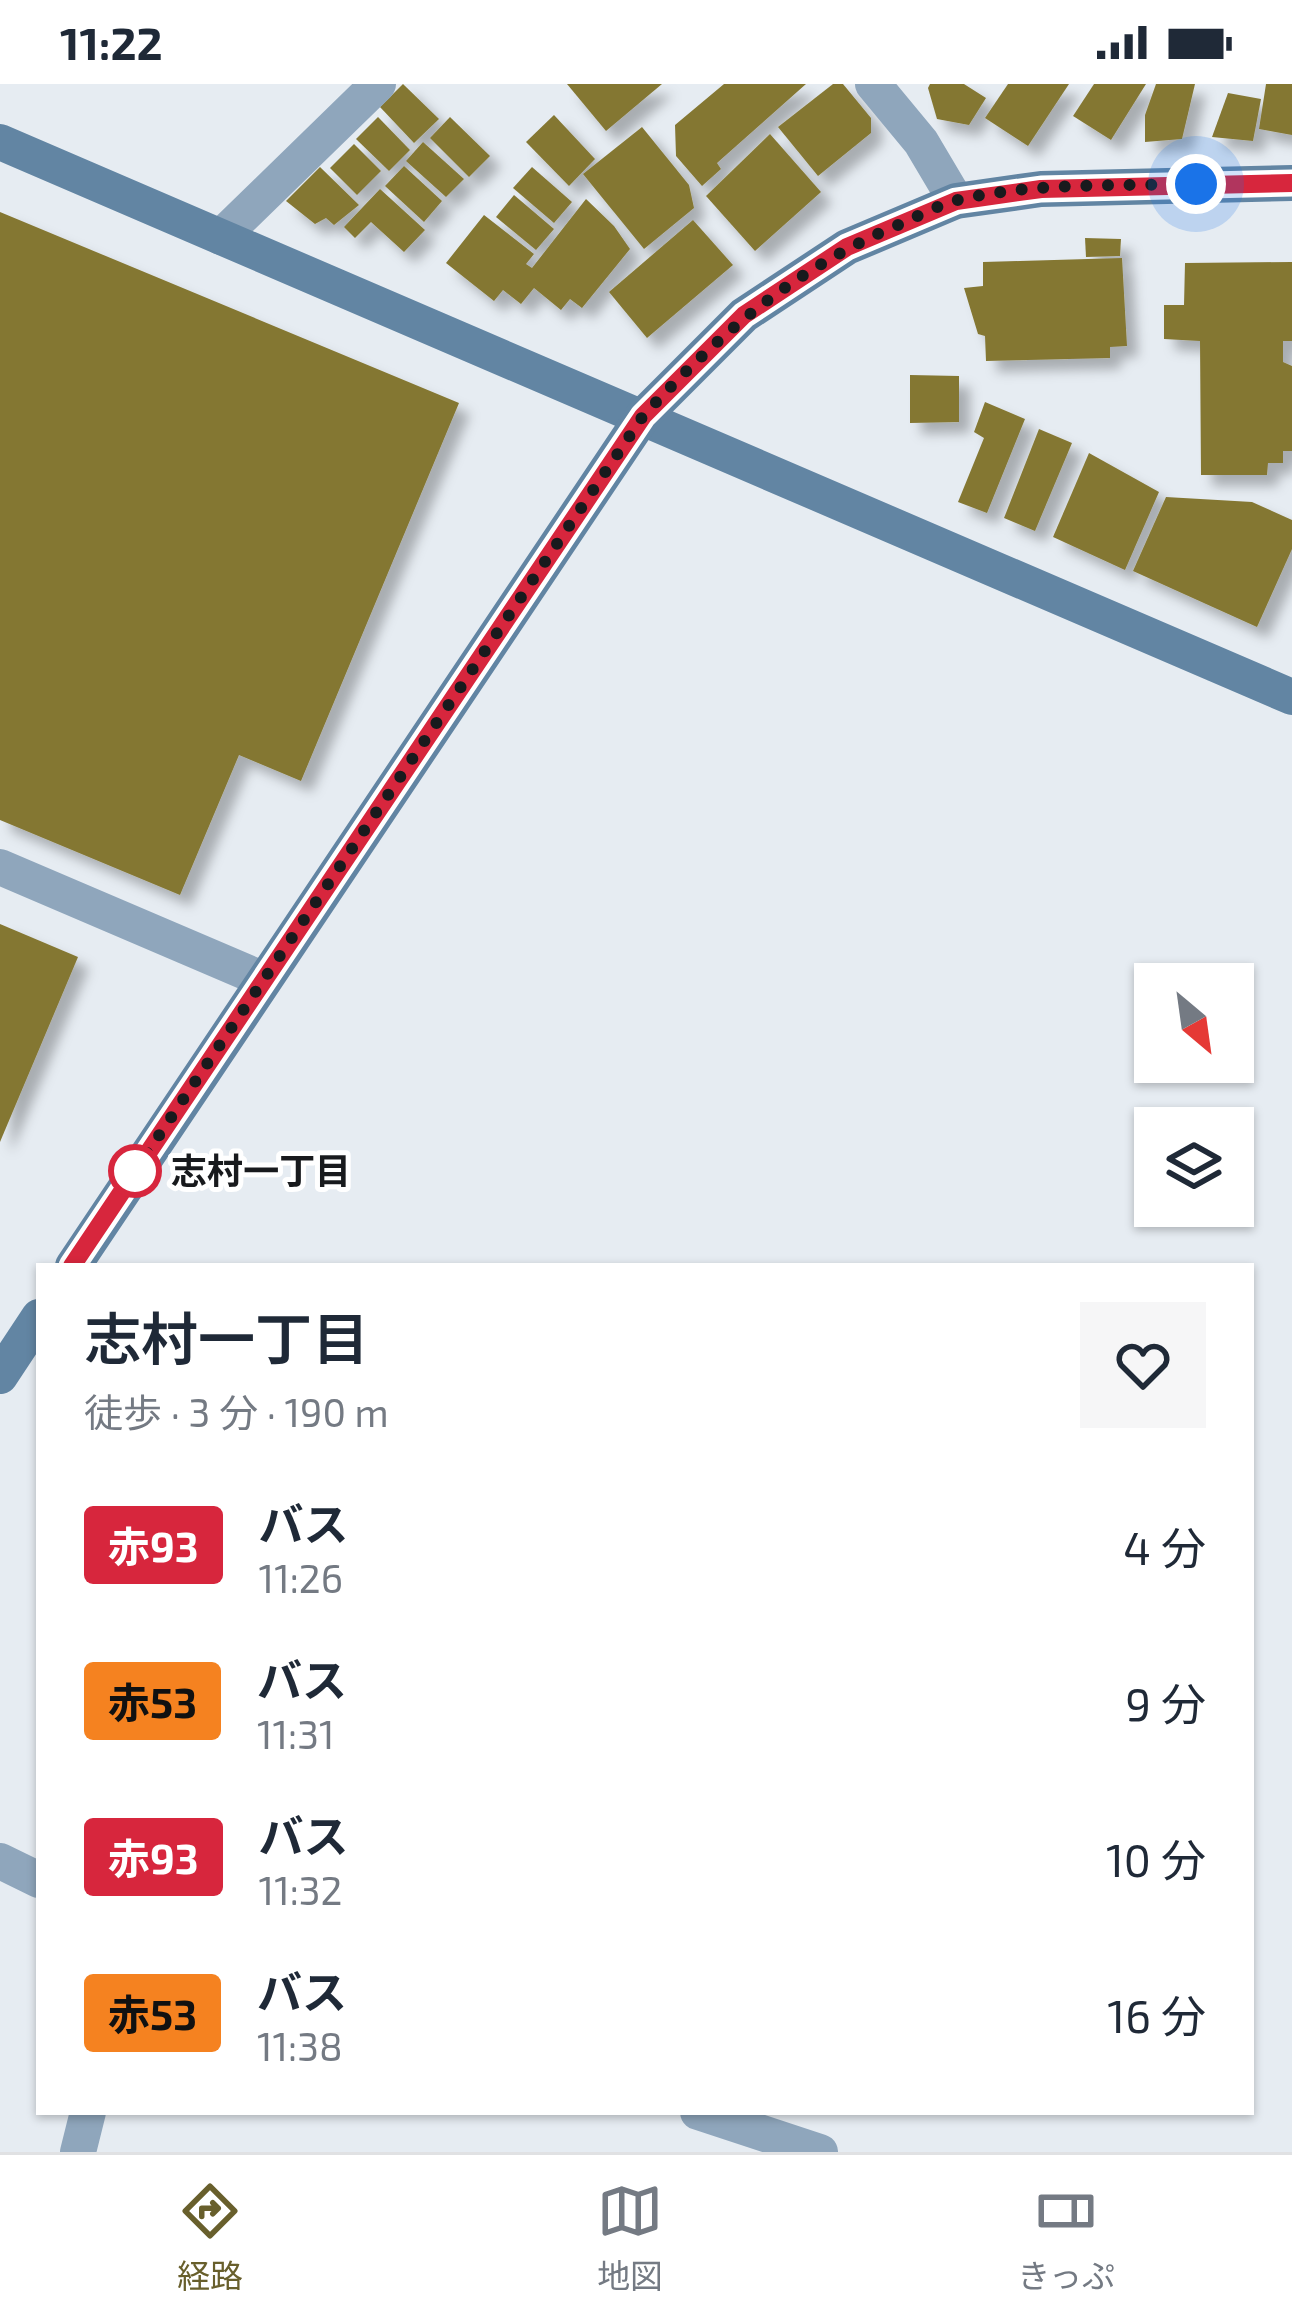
<!DOCTYPE html>
<html lang="ja">
<meta charset="utf-8">
<style>
body{margin:0;font-family:"Exo 2","Noto Sans JP",sans-serif;background:#f6f6f7;color:#1f2937;height:100vh;display:flex;flex-direction:column;font-size:45px;white-space:nowrap}
*{box-sizing:border-box;margin:0}
p{font-size:39px;color:#747a83}
.icon{flex:none;width:66px;height:66px;fill:none;stroke:currentColor;stroke-width:2;stroke-linecap:round;stroke-linejoin:round}
.map{position:relative;flex:1;overflow:hidden}
.sheet{position:absolute;left:36px;top:1179px;width:1218px;height:852px;display:flex;flex-direction:column;background:#fff;border-radius:0px;box-shadow:0 3px 9px #0004}
.sheet>*{flex:none}
.badge{padding:0 24px;border-radius:9px;font-size:42px;line-height:78px}
.needle{width:78px;rotate:151deg}
.fabs{position:absolute;left:1134px;top:879px;display:grid;gap:24px}
.fabs a{display:grid;place-items:center;width:120px;height:120px;border-radius:0px;background:#fff;box-shadow:0 3px 9px #0004;font-size:60px}
.you{position:absolute;width:60px;height:60px;margin:-30px;border:9px solid #fff;border-radius:50%;background:#1a73e8;box-shadow:0 0 0 18px #1a73e833}
.map>.badge{position:absolute;translate:-50% -50%;box-shadow:0 0 0 6px #fff}
.round{display:grid;place-items:center;flex:none;width:126px;height:126px;border-radius:0px;background:#f6f6f7}
.headline{display:flex;align-items:center;justify-content:space-between;height:204px;padding:0 48px}
h1{font-size:57px;font-weight:600;line-height:90px}
ul{padding:0;list-style:none}
li{display:flex;align-items:center;gap:36px;height:156px;padding:0 48px}
li div{flex:1}
li b{display:block;font-size:45px}
li em{font-style:normal}
li .badge{min-width:132px;font-weight:700;text-align:center}
.status{display:flex;justify-content:space-between;align-items:center;height:84px;padding:0 60px;background:#fff;direction:ltr}
.status svg{height:33px;fill:currentColor}
.dock{display:flex;justify-content:space-around;align-items:center;height:168px;border-top:3px solid #e0e1e3;background:#fff;font-size:33px;color:#747a83}
.dock a{display:grid;justify-items:center;gap:6px}
.dock .on{color:#685f2c}
.map>svg:first-child{display:block}
.building{fill:#847733;filter:url(#shadow)}
.lines{fill:none;stroke-linecap:round;stroke-linejoin:round}
.street{stroke:#8fa6bc;stroke-width:36}
.secondary{stroke:#6285a3;stroke-width:36}
.line-casing{stroke:#fff;stroke-width:27}
.line{stroke:#d7263d;stroke-width:18}
.walk{stroke:#181a1d;stroke-width:12;stroke-dasharray:0 21.6}
.stop-dot{fill:#fff;stroke:#d7263d;stroke-width:6}
.labels{text-anchor:middle;stroke-width:10;stroke-linejoin:round;paint-order:stroke}
.stop-label{font-size:36px;font-weight:bold;fill:#181a1d;stroke:#fff;text-anchor:start}
</style>
<div class="status"><b>11:22</b><svg viewBox="0 0 49 12"><path d="M0 12V9h3v3zM5 12V6h3v6zM10 12V3h3v9zM15 12V0h3v12zM26 1h20v11H26zM47 4h2v5h-2z"/></svg></div>
<div class="map">
<svg width="1292" height="2068" viewBox="0 0 1292 2068">
<defs>
<filter id="shadow"><feDropShadow dx="11" dy="11" stdDeviation="6" flood-color="#0004"/></filter>
</defs>
<rect width="100%" height="100%" fill="#e6ecf2"/>
<!-- building -->
<g class="building">
<polygon points="403,0 439,35 414,59 380,23"/>
<polygon points="567,0 662,0 606,47"/>
<polygon points="724,0 806,0 717,79 721,85 702,102 676,72 675,41"/>
<polygon points="833,0 843,0 871,34 871,49 818,92 778,43"/>
<polygon points="930,0 964,0 986,14 969,41 937,35 928,4"/>
<polygon points="1008,0 1069,0 1028,62 985,34"/>
<polygon points="1094,0 1146,0 1111,56 1073,32"/>
<polygon points="1156,0 1195,0 1182,55 1145,58 1145,31"/>
<polygon points="1266,0 1292,0 1292,51 1259,45"/>
<polygon points="1228,9 1261,15 1253,57 1212,53"/>
<polygon points="554,31 595,75 569,102 526,58"/>
<polygon points="378,33 410,66 389,87 356,55"/>
<polygon points="450,33 490,72 469,93 430,54"/>
<polygon points="642,43 689,101 694,124 644,165 583,90"/>
<polygon points="770,50 821,108 755,167 706,112"/>
<polygon points="423,58 464,95 446,113 406,77"/>
<polygon points="354,60 381,87 357,111 330,84"/>
<polygon points="404,82 442,117 424,138 385,102"/>
<polygon points="320,83 359,121 334,141 326,134 315,140 286,117"/>
<polygon points="532,83 572,118 554,139 513,104"/>
<polygon points="380,105 425,146 404,168 371,138 355,154 344,143"/>
<polygon points="514,111 554,145 536,166 496,133"/>
<polygon points="586,115 614,142 630,165 582,224 570,215 561,226 534,204 521,220 503,206 494,217 446,179 484,131 534,170 526,180 532,184"/>
<polygon points="0,128 459,319 301,697 239,671 180,811 0,736"/>
<polygon points="693,136 733,181 647,254 609,208"/>
<polygon points="1085,154 1121,155 1120,172 1086,173"/>
<polygon points="1122,174 1127,262 1110,263 1110,274 986,277 985,252 978,250 964,204 983,202 983,178"/>
<polygon points="1292,178 1292,257 1283,257 1283,278 1292,282 1292,367 1283,367 1283,379 1268,379 1267,391 1201,391 1200,257 1164,255 1164,221 1184,221 1185,179"/>
<polygon points="910,291 959,292 959,338 910,339"/>
<polygon points="985,318 1025,335 987,429 958,418 984,354 974,348"/>
<polygon points="1039,345 1072,359 1035,447 1004,434"/>
<polygon points="1089,369 1159,408 1125,486 1053,453"/>
<polygon points="1166,413 1252,418 1292,436 1292,465 1257,543 1133,487"/>
<polygon points="0,840 78,873 0,1058"/>
</g>
<g class="lines">
<!-- street -->
<g class="street">
<polyline points="873,0 921,58 956,117"/>
<polyline points="221,153 378,0"/>
<polyline points="0,783 262,895"/>
<polyline points="0,1777 39,1796"/>
<polyline points="698,2028 820,2068"/>
<polyline points="78,2068 88,2028"/>
</g>
<!-- secondary -->
<g class="secondary">
<polyline points="0,58 1292,613"/>
<polyline points="73,1182 643,332 744,231 847,163 956,117 1041,105 1292,99"/>
<polyline points="0,1292 39,1233"/>
</g>
</g>
<g class="lines">
<!-- line casing -->
<g class="line-casing">
<polyline id="line" points="72,1182 643,332 744,231 847,163 956,117 1041,105 1292,99"/>
</g>
<!-- line -->
<use href="#line" class="line"/>
<!-- walk -->
<path class="walk" d="M 135,1087 L 643,332 C 719,250 794,185 898,141 C 917,133 938,121 958,116 C 1034,98 1118,102 1196,100"/>
</g>
<!-- markers -->
<circle class="stop-dot" cx="135" cy="1087" r="24"/>
<g class="labels">
<!-- stop labels -->
<g class="stop-label">
<text x="171" y="1100">志村一丁目</text>
</g>
</g>
</svg>
<div class="fabs">
<a><svg class="needle" viewBox="-14 -14 28 28"><path d="M0-13l5 13h-10z" fill="#e53935"/><path d="M0 13l5-13h-10z" fill="#747a83"/></svg></a>
<a><svg class="icon" aria-label="layers" viewBox="0 0 24 24"><path d="M12 4l9 5-9 5-9-5zM3 14l9 5 9-5"/></svg></a>
</div>
<div class="you" style="left:1196px;top:100px"></div>
<section class="sheet">
<div class="headline"><div><h1>志村一丁目</h1><p>徒歩 · 3 分 · 190 m</p></div><a class="round"><svg class="icon" aria-label="heart" viewBox="0 0 24 24"><path d="M12 20l-8-8c-3-5 5-10 8-4 3-6 11-1 8 4z"/></svg></a></div>
<ul>
<li><span class="badge" style="background:#d7263d;color:#fff">赤93</span><div><b>バス</b><p>11:26</p></div><em>4 分</em></li>
<li><span class="badge" style="background:#f58220;color:#111">赤53</span><div><b>バス</b><p>11:31</p></div><em>9 分</em></li>
<li><span class="badge" style="background:#d7263d;color:#fff">赤93</span><div><b>バス</b><p>11:32</p></div><em>10 分</em></li>
<li><span class="badge" style="background:#f58220;color:#111">赤53</span><div><b>バス</b><p>11:38</p></div><em>16 分</em></li>
</ul>
</section>
</div>
<nav class="dock">
<a class="on"><svg class="icon" aria-label="directions" viewBox="0 0 24 24"><path d="M12 3l9 9-9 9-9-9zM9 14v-3h6M13 9l2 2-2 2"/></svg>経路</a>
<a><svg class="icon" aria-label="map" viewBox="0 0 24 24"><path d="M3 6l6-2 6 2 6-2v14l-6 2-6-2-6 2zM9 4v14M15 6v14"/></svg>地図</a>
<a><svg class="icon" aria-label="tickets" viewBox="0 0 24 24"><path d="M3 7h18v10H3zM15 7v10"/></svg>きっぷ</a>
</nav>
